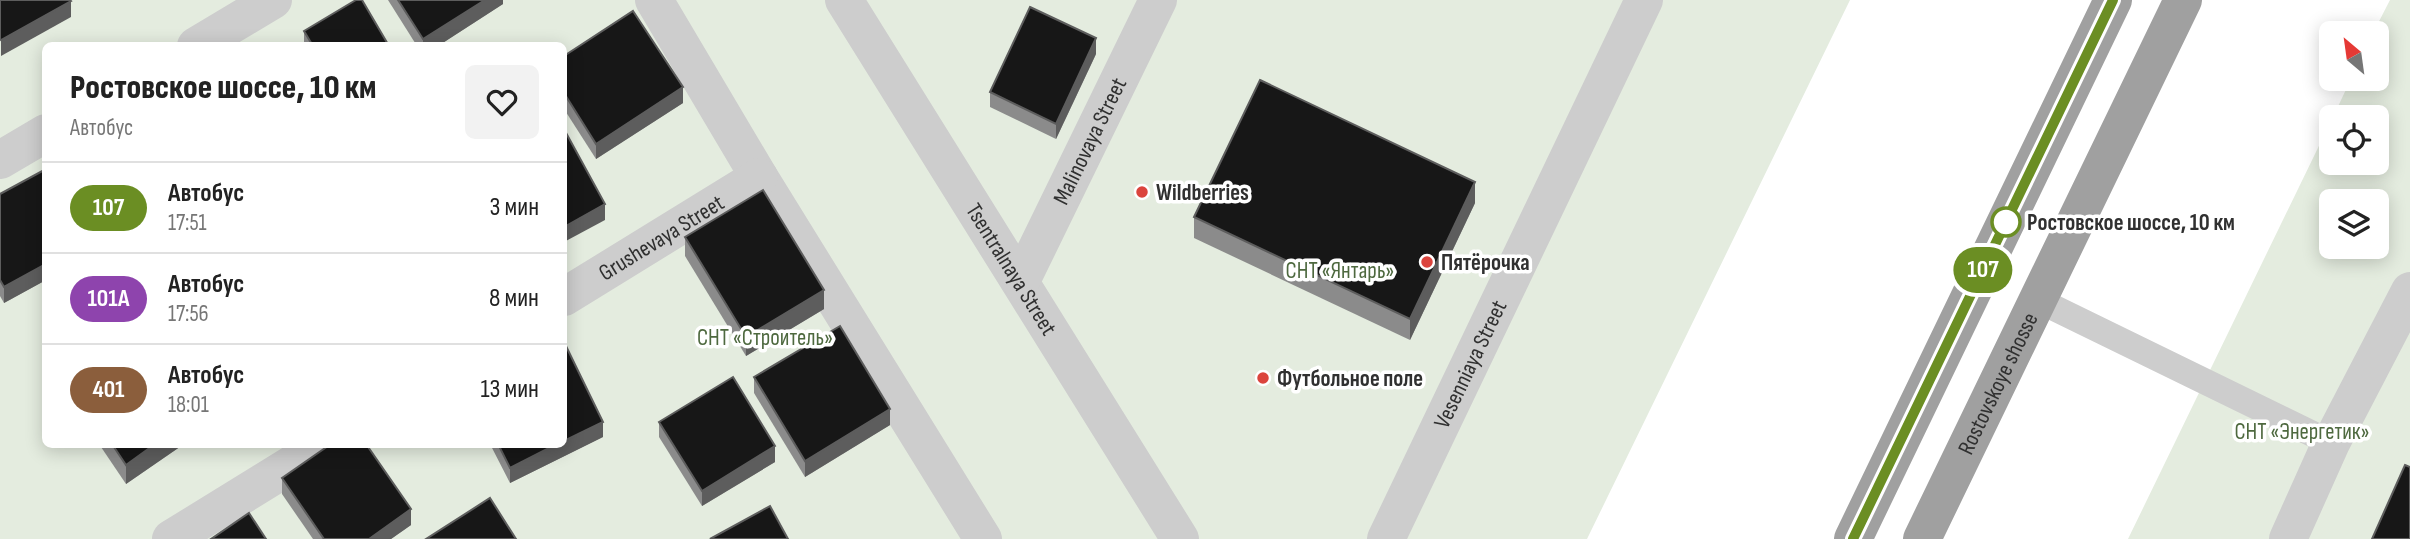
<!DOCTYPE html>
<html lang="ru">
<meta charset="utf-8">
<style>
body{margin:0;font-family:"Sofia Sans Condensed",sans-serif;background:#f2f2f2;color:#222;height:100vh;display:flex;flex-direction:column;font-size:26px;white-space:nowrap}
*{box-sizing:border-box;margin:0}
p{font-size:23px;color:#767676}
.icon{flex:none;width:38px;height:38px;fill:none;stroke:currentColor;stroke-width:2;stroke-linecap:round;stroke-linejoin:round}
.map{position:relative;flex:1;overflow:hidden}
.side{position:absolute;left:42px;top:42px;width:525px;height:406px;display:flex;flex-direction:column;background:#fff;border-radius:10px;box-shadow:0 4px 18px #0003}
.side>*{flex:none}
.badge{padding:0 14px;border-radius:23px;font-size:24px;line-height:46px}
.needle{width:46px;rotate:331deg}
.buttons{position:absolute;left:2319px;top:21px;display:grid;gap:14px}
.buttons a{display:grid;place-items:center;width:70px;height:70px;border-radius:10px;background:#fff;box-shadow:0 4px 18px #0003;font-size:35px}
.map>.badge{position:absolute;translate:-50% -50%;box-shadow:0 0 0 4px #fff}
.round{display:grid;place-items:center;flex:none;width:74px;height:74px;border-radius:10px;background:#f2f2f2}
.overview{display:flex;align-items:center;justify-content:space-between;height:119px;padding:0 28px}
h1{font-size:33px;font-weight:800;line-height:52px}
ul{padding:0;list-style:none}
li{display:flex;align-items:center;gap:21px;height:91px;padding:0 28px;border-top:2px solid #e0e0e0}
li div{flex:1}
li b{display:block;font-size:26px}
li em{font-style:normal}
li .badge{min-width:77px;font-weight:700;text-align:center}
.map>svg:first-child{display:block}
.green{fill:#e4ecdf;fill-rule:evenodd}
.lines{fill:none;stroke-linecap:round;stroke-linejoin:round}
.service{stroke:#cdcdcd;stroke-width:26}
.minor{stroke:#cdcdcd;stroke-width:38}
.trunk{stroke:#a0a0a0;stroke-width:38}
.wall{fill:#8b8b8b}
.shaded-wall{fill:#5d5d5d}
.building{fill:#171717;stroke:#5d5d5d;stroke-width:2}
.line-casing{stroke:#fff;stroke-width:16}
.line{stroke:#6b8e23;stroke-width:10}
.poi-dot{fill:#db443d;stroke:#fff;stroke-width:2.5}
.stop-dot{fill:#fff;stroke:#6b8e23;stroke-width:3.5}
.labels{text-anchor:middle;stroke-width:7;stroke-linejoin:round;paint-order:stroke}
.street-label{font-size:23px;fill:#303030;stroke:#fff}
.poi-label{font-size:23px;font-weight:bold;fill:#303030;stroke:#fff;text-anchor:start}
.stop-label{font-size:23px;font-weight:bold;fill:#303030;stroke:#fff;text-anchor:start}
.park-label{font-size:23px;fill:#4e693f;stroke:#fff}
</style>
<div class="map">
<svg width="2410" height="539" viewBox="0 0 2410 539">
<rect width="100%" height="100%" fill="#fff"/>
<!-- green -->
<g class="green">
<path d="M 0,0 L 1850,0 L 1587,539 L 0,539 ZM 46,46 L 564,46 L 564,444 L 46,444 Z"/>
<path d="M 2390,0 L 2410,0 L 2410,539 L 2128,539 L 2331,121 L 2331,163 L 2376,163 L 2376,117 L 2333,117 L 2351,79 L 2376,79 L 2376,33 L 2373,33 ZM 2331,201 L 2376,201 L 2376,247 L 2331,247 Z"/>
</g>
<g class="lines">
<!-- service -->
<polyline class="service" points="2038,300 2331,443"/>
<!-- minor -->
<g class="minor">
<polyline points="654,0 759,177 983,539"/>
<path id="s1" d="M 844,0 L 1180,539"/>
<polyline points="196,46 273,0"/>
<polyline points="0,160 46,133"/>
<path id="s2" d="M 1021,281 L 1158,0"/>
<path id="s3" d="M 564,297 L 759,177"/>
<polyline points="171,539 325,444"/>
<path id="s4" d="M 1386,539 L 1644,0"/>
<polyline points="2288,539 2331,443 2410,291"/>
</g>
<!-- trunk -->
<g class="trunk">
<polyline points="1853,539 2113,0"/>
<path id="s5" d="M 1922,539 L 2183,0"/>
</g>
</g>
<!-- wall -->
<g class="wall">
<polygon points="388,0 503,0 503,4 438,46 417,46"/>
<polygon points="304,31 389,46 304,46"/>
<polygon points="1096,54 1056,139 990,107 990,92"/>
<polygon points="564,56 683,103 596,159 564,109"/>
<polygon points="46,169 46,280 4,303 0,296 0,194"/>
<polygon points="1475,203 1410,340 1194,238 1194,217"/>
<polygon points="685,237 824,309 746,356 685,256"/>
<polygon points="754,377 890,425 805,477 754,393"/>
<polygon points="659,422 775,462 702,506 659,437"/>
<polygon points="603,437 510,483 490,444 564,444"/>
<polygon points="99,444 184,444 126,484"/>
<polygon points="282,478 411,525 391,539 313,539 282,494"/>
</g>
<!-- shaded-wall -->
<g class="shaded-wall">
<polygon points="485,0 503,0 503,4 438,46 423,46 423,39"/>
<polygon points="71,1 71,17 1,56 1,40"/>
<polygon points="1096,38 1096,54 1056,139 1056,124"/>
<polygon points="683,87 683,103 596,159 596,144"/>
<polygon points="1475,182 1475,203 1410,340 1410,319"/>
<polygon points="605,204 605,220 564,242 564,227"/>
<polygon points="46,264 46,280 4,303 4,287"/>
<polygon points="824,290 824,309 746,356 746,337"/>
<polygon points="890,409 890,425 805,477 805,461"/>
<polygon points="603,422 603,437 510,483 510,468 557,444 564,444 564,441"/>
<polygon points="155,444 184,444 126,484 126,465"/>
<polygon points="775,446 775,462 702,506 702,491"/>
<polygon points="411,509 411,525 391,539 369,539"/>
</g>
<!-- building -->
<g class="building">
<polygon points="0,0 70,0 71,1 1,40 0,39"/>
<polygon points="356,0 362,0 389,46 313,46 304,31"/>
<polygon points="398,0 485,0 423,39"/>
<polygon points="1030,7 1096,38 1056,124 990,92"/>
<polygon points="633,11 683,87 596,144 564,93 564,56"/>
<polygon points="1260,80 1475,182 1410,319 1194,217"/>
<polygon points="565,131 605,204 564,227 564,132"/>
<polygon points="46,169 46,264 4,287 0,280 0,194"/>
<polygon points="763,190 824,290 746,337 685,237"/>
<polygon points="840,326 890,409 805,461 754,377"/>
<polygon points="564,342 603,422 564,441"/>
<polygon points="733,377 775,446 702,491 659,422"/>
<polygon points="112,444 155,444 126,465"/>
<polygon points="331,444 366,444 411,509 369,539 324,539 282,478"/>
<polygon points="498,444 557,444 510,468"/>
<polygon points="2405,465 2410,467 2410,539 2372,539"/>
<polygon points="490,498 516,539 426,539"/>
<polygon points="770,506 788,539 710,539"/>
<polygon points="249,513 266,539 211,539"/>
</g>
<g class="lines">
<!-- line casing -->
<g class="line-casing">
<polyline id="line" points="1853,539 2113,0"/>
</g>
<!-- line -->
<use href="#line" class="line"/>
</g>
<!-- markers -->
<g class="poi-dot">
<circle cx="1142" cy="192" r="7"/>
<circle cx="1427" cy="262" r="7"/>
<circle cx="1263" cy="378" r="7"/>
</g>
<circle class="stop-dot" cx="2006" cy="222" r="14"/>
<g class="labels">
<!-- street labels -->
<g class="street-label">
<text dy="8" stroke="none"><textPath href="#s2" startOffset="156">Malinovaya Street</textPath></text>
<text dy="8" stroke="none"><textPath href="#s3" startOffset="114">Grushevaya Street</textPath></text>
<text dy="8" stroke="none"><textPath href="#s1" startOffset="317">Tsentralnaya Street</textPath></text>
<text dy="8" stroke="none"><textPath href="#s4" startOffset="194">Vesenniaya Street</textPath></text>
<text dy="8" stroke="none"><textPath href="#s5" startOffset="173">Rostovskoye shosse</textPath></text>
</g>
<!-- poi labels -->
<g class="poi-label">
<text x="1156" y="200">Wildberries</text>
<text x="1441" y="270">Пятёрочка</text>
<text x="1277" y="386">Футбольное поле</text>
</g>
<!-- stop labels -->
<g class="stop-label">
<text x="2027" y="230">Ростовское шоссе, 10 км</text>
</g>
<!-- park labels -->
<g class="park-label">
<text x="1340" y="278">СНТ «Янтарь»</text>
<text x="765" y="345">СНТ «Строитель»</text>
<text x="2302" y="439">СНТ «Энергетик»</text>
</g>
</g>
</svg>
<div class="buttons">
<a><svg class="needle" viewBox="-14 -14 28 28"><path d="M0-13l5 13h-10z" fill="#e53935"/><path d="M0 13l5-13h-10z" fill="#767676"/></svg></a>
<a><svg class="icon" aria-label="locate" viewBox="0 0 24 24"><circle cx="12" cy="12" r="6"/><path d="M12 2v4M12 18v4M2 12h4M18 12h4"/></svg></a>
<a><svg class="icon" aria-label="layers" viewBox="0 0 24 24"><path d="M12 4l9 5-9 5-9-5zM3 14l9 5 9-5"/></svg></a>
</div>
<b class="badge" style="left:1983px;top:270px;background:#6b8e23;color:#fff">107</b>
<section class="side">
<div class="overview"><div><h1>Ростовское шоссе, 10 км</h1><p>Автобус</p></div><a class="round"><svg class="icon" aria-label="heart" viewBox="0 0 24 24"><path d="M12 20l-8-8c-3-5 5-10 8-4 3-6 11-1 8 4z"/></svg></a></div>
<ul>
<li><span class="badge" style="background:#6b8e23;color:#fff">107</span><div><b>Автобус</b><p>17:51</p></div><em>3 мин</em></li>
<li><span class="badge" style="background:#8e44ad;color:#fff">101А</span><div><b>Автобус</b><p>17:56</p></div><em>8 мин</em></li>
<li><span class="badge" style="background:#8b5e3c;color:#fff">401</span><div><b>Автобус</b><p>18:01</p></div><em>13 мин</em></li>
</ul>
</section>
</div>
